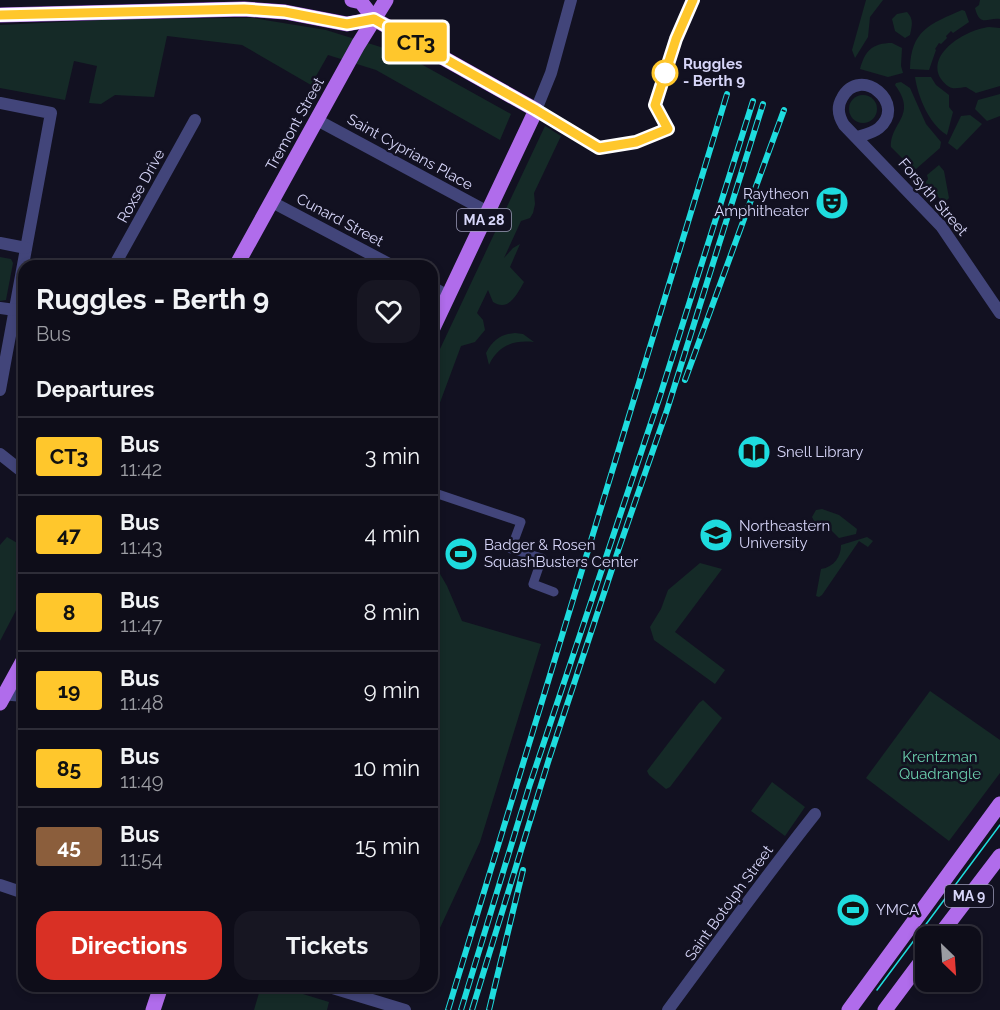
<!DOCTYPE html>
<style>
body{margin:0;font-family:Raleway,sans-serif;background:#171622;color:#f1f3f6;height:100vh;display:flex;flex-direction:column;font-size:22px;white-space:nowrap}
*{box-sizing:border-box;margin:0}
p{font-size:20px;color:#9b9ca2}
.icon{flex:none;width:33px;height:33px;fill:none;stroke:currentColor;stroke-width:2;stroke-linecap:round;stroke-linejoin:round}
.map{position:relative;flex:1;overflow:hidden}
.sheet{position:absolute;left:18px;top:260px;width:420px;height:732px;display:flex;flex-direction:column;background:#0e0d19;border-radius:18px;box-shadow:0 3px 9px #0003,0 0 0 2px #2e2d38}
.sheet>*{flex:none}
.badge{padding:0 12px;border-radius:4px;font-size:21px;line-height:39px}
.needle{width:39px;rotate:155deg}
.fabs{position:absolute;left:915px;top:926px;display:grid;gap:12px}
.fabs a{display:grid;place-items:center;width:66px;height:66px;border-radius:12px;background:#0e0d19;box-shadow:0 3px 9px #0003,0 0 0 2px #2e2d38;font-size:30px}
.map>.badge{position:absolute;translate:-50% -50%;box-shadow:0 0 0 3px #fff}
h2{padding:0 18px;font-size:22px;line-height:54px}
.round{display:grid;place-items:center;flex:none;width:63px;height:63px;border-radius:18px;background:#171622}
.headline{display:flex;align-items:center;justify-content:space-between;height:102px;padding:0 18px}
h1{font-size:28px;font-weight:700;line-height:45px}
.primary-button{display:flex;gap:12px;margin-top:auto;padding:12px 18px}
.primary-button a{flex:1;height:69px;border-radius:18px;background:#d93025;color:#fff;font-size:24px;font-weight:700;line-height:69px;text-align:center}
.primary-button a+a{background:#171622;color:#f1f3f6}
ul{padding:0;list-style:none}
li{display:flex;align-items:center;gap:18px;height:78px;padding:0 18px;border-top:2px solid #2e2d38}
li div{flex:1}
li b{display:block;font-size:22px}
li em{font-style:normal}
li .badge{min-width:66px;font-weight:700;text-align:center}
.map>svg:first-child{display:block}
.green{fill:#152a27}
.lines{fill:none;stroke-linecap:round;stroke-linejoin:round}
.pedestrian{stroke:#42457a;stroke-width:9}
.minor{stroke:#42457a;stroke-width:12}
.primary{stroke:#b06ceb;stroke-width:15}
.tram{stroke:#1edcde;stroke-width:1.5}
.rail-casing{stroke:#1edcde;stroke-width:6}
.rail{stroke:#121121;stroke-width:4;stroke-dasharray:11;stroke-linecap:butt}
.line-casing{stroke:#fff;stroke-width:14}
.line{stroke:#ffc72c;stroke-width:9}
.stop-dot{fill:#fff;stroke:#ffc72c;stroke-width:3}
.labels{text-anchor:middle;stroke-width:5;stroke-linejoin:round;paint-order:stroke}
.shield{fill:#121121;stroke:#9c9bb8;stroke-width:1.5}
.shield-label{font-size:14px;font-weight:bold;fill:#d7d6f9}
.stop-label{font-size:15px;font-weight:bold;fill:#d7d6f9;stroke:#121121;text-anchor:start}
.street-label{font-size:15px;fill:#d7d6f9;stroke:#121121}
.poi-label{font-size:15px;fill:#d7d6f9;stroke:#121121;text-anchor:start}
.park-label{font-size:15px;fill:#6cd0ae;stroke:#121121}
</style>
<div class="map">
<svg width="1000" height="1010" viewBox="0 0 1000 1010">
<rect width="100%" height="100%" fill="#121121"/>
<!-- green -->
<g class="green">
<polygon points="866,0 883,0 870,17 868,37 855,58 852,50"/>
<path d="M 980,0 L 1000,0 L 1000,19 C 988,17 980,28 975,8 L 979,5 Z"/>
<path d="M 962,10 L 965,11 L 969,22 L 953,33 L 951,31 L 946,36 L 947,38 L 941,44 L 939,43 L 935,49 L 936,50 L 929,70 L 910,69 C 911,30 930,24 962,10 Z"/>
<path d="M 907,12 C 914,19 912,26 910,35 L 905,38 L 895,31 L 892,19 L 897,14 Z"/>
<polygon points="253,18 326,30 403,54 511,114 500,140 376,70 328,55 311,85 242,45 167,36 154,97 115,95 101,104 89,103 97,66 74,61 65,100 0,88 0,25 122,19"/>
<path d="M 989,27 L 1000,28 L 1000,86 L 976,93 L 966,87 C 962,87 957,89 952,88 C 948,87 944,83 941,79 C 925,53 968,29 989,27 Z"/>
<path d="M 892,43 L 902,48 L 901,66 L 903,73 L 888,77 L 860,69 C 865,51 872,43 892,43 Z"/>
<path d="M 915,77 L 931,77 L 936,85 L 949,95 L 949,107 L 953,112 L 947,135 C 929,124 918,97 915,77 Z"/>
<path d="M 901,82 L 910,88 L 926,124 L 941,142 L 940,148 L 916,169 L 911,167 L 891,147 C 890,122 918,116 895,85 L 896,83 Z"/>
<polygon points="1000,94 1000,116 987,121 975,109 978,100"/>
<circle cx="863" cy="109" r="14"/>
<polygon points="970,115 982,124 957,150 948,143 961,116"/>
<path d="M 545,126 L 561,136 L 534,193 L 535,204 L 533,213 L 530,218 L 521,221 L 504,258 L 513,248 L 520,244 L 510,267 L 524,282 C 517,294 509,312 493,302 L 488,290 L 477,313 L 483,320 L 485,330 L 475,342 L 461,346 L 432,424 L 432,366 Z"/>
<polygon points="939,165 944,171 949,198 944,203 925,183 928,179 927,175"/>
<polygon points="0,257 11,259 13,263 6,300 0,301"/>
<path d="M 515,333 L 523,334 L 534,342 C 514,340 498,345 489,365 L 486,353 C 493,340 501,334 515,333 Z"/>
<polygon points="822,509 839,515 857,529 856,534 839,538 829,528 816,525 812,517 816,510"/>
<polygon points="7,537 24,547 24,595 0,641 0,545"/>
<path d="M 867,537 L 873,541 L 868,547 L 859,541 L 822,595 L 819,597 L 816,596 L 821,569 C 834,567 841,557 841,545 Z"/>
<polygon points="432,560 447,586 462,621 541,644 480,842 432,945"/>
<polygon points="700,563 722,569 675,632 725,670 715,684 654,640 650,627 661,609 668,590"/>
<polygon points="930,691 1000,740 1000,773 949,841 866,778"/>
<polygon points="703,700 722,718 670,787 666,789 649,775 647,771 699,703"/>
<polygon points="772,782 805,807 785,836 751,811"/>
<polygon points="261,986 277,986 329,1002 327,1010 254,1010"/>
</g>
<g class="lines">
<!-- pedestrian -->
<polyline class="pedestrian" points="432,492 521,522 511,549 542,558 533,584 554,592"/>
<!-- minor -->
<g class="minor">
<polyline points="0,103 51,113 0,390"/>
<polyline points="536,110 551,73 571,0"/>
<polyline points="317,120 488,212"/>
<path d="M 857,137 C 864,135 873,133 879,128 C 908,104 860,64 842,98 C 836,108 839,117 844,125 L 941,226 L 1000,313"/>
<polyline points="272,202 393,266"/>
<polyline points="0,243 26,248"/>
<polyline points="114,266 195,120"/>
<polyline points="432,287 448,296"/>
<polyline points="0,308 15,310"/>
<polyline points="0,454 24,473"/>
<polyline points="0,694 24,696"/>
<polyline points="0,885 24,893"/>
<polyline points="326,986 405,1010"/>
<path d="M 668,1010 C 717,944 764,878 815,814"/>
</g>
<!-- primary -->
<g class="primary">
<polyline points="352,0 361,2 374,19 536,110 432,330"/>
<polyline points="0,15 244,9 285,12 347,24 374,19"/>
<polyline points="236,266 358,45 386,0"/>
<polyline points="0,703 24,659"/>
<polyline points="939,936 1000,856"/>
<polyline points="153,1010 161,986"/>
<polyline points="849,1010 1000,804"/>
<polyline points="885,1010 926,955"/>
</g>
<!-- tram -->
<polyline class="tram" points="877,990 1000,825"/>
<!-- rail casing -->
<g class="rail-casing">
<g id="rail">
<polyline points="685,380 784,110"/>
<polyline points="448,1010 727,94"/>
<polyline points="461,1010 529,787 660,396 753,101"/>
<polyline points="472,1010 549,759 618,551 667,410 763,104"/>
<polyline points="489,1010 523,870"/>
</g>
</g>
<!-- rail -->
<use href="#rail" class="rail"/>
</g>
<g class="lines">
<!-- line casing -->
<g class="line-casing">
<polyline id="line" points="0,15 244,9 285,12 347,24 374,19 536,110 599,148 636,142 668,129 655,105 676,39 693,0"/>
</g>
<!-- line -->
<use href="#line" class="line"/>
</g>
<!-- icons -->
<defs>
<g id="theatre-disc" transform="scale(1.725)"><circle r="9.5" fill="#1edcde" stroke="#121121"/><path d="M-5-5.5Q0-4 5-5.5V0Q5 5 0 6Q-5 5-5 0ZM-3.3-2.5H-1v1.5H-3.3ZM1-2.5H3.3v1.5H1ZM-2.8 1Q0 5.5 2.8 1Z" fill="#111"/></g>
<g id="library-disc" transform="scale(1.725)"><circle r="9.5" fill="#1edcde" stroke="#121121"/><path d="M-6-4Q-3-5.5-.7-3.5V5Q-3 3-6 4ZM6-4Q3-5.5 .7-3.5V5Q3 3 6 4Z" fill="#111"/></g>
<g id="university-disc" transform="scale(1.725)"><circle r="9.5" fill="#1edcde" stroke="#121121"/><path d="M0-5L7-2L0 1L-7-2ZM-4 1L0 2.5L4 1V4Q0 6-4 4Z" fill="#111"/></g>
<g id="stadium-disc" transform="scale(1.725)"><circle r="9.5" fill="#1edcde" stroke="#121121"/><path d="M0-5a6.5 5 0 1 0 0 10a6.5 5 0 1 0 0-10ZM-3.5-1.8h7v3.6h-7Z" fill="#111"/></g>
</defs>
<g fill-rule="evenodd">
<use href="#theatre-disc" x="832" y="203"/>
<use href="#library-disc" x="754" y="452"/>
<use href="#university-disc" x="716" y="535"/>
<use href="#stadium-disc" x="461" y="554"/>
<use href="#stadium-disc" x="853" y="910"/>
</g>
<!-- markers -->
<circle class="stop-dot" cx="665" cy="73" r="12"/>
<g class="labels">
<!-- shield labels -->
<g class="shield">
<rect x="457" y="209" width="54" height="22" rx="4.5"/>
<rect x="945" y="885" width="48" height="22" rx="4.5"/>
</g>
<g class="shield-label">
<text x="484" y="225">MA 28</text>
<text x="969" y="901">MA 9</text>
</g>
<!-- stop labels -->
<g class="stop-label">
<text x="683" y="69">Ruggles<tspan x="683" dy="17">- Berth 9</tspan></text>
</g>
<!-- street labels -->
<g class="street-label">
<text transform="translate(295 124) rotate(-61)" y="5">Tremont Street</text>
<text transform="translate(410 152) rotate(29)" y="5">Saint Cyprians Place</text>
<text transform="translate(141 186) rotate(-61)" y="5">Roxse Drive</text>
<text transform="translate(933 197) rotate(49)" y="5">Forsyth Street</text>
<text transform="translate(340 220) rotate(28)" y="5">Cunard Street</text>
<text transform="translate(729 903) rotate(-54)" y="5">Saint Botolph Street</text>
</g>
<!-- poi labels -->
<g class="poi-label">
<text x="809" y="199" text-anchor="end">Raytheon<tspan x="809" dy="17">Amphitheater</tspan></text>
<text x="777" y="457">Snell Library</text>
<text x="739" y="531">Northeastern<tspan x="739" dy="17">University</tspan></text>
<text x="484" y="550">Badger &amp; Rosen<tspan x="484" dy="17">SquashBusters Center</tspan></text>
<text x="876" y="915">YMCA</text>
</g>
<!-- park labels -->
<g class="park-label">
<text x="940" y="762">Krentzman<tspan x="940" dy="17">Quadrangle</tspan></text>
</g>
</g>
</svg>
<div class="fabs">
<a><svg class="needle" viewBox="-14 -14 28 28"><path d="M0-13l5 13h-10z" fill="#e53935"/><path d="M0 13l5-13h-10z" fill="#9b9ca2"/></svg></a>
</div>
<b class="badge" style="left:416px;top:42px;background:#ffc72c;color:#111">CT3</b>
<section class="sheet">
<div class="headline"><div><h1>Ruggles - Berth 9</h1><p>Bus</p></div><a class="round"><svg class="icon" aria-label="heart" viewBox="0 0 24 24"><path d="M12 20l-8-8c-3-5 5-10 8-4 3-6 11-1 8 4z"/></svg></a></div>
<h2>Departures</h2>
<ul>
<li><span class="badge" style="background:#ffc72c;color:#111">CT3</span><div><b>Bus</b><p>11:42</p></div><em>3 min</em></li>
<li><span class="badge" style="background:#ffc72c;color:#111">47</span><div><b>Bus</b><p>11:43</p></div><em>4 min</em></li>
<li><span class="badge" style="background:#ffc72c;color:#111">8</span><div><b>Bus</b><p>11:47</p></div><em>8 min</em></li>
<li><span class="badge" style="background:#ffc72c;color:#111">19</span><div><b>Bus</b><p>11:48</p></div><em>9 min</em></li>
<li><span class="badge" style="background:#ffc72c;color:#111">85</span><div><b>Bus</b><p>11:49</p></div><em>10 min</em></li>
<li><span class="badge" style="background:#8b5e3c;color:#fff">45</span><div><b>Bus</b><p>11:54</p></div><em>15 min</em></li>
</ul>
<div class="primary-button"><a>Directions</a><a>Tickets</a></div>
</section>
</div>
